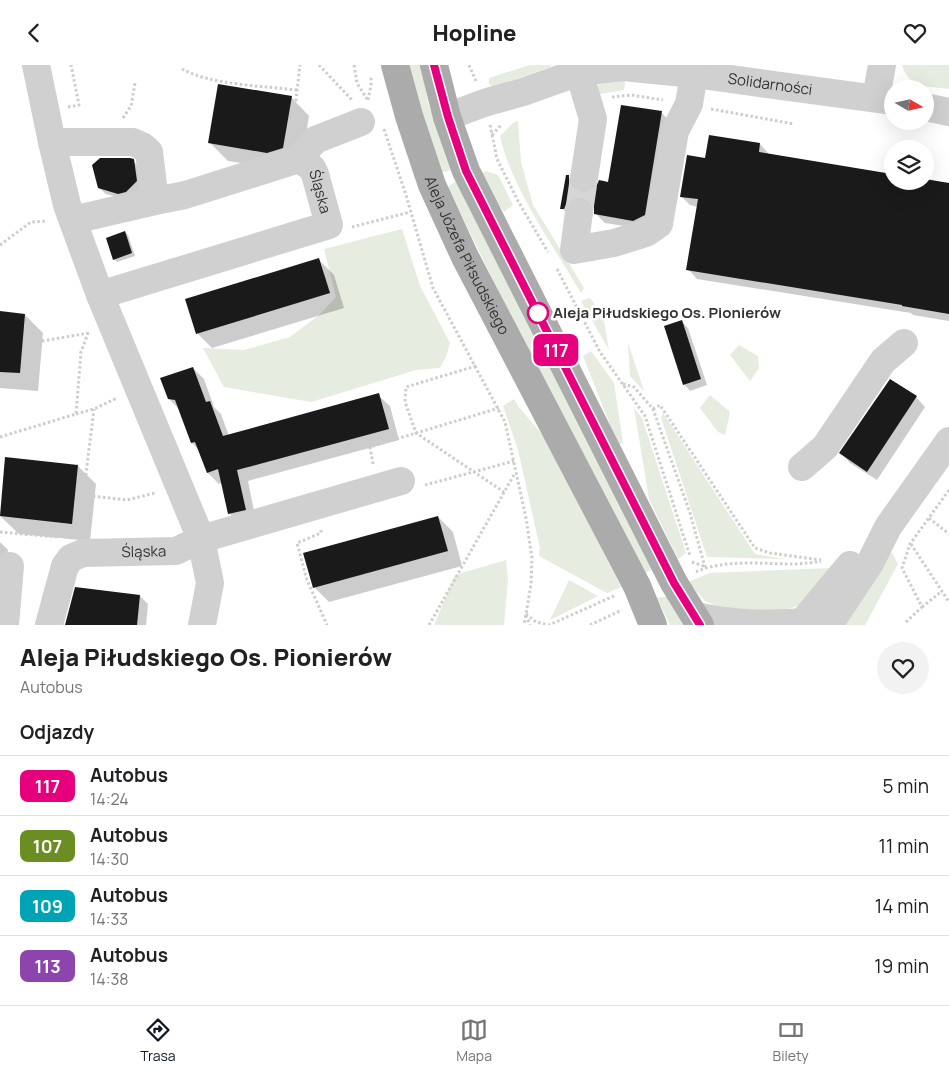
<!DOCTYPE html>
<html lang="pl">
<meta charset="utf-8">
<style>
body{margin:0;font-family:Manrope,sans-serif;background:#f2f2f2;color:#202124;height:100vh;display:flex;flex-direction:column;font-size:19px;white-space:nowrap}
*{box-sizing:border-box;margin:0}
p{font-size:16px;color:#757577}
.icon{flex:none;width:28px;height:28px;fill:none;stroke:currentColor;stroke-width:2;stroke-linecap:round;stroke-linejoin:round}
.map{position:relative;height:560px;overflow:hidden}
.side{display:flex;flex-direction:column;background:#fff;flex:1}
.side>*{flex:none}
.badge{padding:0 10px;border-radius:8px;font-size:18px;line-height:32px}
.needle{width:32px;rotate:99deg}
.tools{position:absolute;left:884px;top:15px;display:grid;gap:10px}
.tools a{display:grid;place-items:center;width:50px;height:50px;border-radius:50%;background:#fff;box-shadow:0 5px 20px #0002;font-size:25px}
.map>.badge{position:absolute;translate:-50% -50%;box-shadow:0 0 0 2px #fff}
h2{padding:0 20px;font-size:19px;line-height:45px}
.round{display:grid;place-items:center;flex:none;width:52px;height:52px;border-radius:26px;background:#f2f2f2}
.head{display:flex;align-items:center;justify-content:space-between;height:85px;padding:0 20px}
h1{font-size:24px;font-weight:800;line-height:38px}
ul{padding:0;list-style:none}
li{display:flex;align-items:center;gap:15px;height:60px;padding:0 20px;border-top:1px solid #e0e0e0}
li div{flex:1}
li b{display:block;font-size:19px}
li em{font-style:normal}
li .badge{min-width:55px;font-weight:700;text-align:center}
header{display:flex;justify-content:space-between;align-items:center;height:65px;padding:0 20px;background:#fff;font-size:22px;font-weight:800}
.dock{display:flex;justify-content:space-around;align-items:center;height:70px;border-top:1px solid #e0e0e0;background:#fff;font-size:14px;color:#757577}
.dock a{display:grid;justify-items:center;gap:2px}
.dock .on{color:#111827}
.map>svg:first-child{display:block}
.green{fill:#e6ecdf}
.shadow{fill:#0003}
.building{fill:#1a1a1a}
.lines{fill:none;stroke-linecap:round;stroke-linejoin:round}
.minor-tunnel{stroke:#d6d6d6;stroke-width:28;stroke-dasharray:28 14;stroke-linecap:butt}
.path{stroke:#cdcdcd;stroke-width:3;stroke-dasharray:2.5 2.5;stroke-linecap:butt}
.minor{stroke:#d0d0d0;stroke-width:28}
.major{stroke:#ababab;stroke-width:28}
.line-casing{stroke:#fff;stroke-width:11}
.line{stroke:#e6007e;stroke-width:8}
.stop-dot{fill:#fff;stroke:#e6007e;stroke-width:2.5}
.labels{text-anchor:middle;stroke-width:5;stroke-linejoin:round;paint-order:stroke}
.street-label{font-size:15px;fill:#333;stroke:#fff}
.stop-label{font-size:15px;font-weight:bold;fill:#333;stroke:#fff;text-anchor:start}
</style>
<header><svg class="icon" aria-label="back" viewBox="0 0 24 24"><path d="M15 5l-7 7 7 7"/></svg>Hopline<svg class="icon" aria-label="heart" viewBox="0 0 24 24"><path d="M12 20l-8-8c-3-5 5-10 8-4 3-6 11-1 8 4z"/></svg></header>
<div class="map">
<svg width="949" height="560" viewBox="0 0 949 560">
<rect width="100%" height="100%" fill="#fff"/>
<!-- green -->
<g class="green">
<polygon points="406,0 422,0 428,38 452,105 439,108"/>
<polygon points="530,0 552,0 550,2 494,22 489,19 489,13"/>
<path d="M 902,0 L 949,0 L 949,24 C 928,21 909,24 902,0 Z"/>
<polygon points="626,11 624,25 594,30 600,17"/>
<path d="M 518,56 L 521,97 L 533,140 L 584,223 L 581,228 C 554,182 511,122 500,71 L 513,58 Z"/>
<polygon points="486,106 498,110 513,140 504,147 489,128 480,109"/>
<path d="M 457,115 L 653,504 L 641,510 C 579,380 510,253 448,122 Z"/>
<polygon points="402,164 420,221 450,278 446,292 440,303 416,305 311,337 224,322 203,283 244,285 290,272 319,250 336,232 324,184"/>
<polygon points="590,233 603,251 609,285 581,236"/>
<polygon points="628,278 644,326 630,311"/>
<polygon points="739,280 758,291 759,303 750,316 730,290"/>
<polygon points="591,286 614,318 623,378 618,380 583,291"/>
<polygon points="710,330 730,347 725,370 718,367 700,343"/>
<polygon points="514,334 518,341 547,375 621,522 607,528 539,491 540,483 518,385 503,341"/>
<polygon points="634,343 642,353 686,488 678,494 649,434"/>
<polygon points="663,348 755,489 784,494 707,492 661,353"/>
<polygon points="890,484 898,499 865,560 846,560"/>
<polygon points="506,495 508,514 504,560 434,560 455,510"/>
<polygon points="832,503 800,540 773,549 734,549 705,536 688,517 710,508"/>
<polygon points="569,515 598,531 550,555"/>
<polygon points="668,531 686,560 670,560 657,533"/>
</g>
<!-- shadow -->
<g class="shadow">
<polygon points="291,32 309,51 301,101 286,105 228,96 210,78"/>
<polygon points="661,47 670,57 654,159 643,164 605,158 596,149 595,142 591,140 582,142 571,152 562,143 568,111 577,121 578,128 591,129 609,118"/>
<polygon points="760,79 769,89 892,110 892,116 925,115 949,119 949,256 913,250 911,248 697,214 688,204 698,142 690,140 681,131 706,95"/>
<polygon points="133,96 140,103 143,123 133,133 125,134 106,129 99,123"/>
<polygon points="125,167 128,170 135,191 117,197 114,194 107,173"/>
<polygon points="319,195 334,210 344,243 212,283 197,268"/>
<polygon points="0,248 25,250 43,268 38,326 0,323"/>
<polygon points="682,257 688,263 707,320 690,326 684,319"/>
<polygon points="193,303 204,314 214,342 221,349 229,371 378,330 390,341 399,375 248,416 256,456 241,460 230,449 222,418 219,419 208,408 199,385 192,378 179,344 169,334"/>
<polygon points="890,315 916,332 925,342 877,415 850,398 841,388"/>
<polygon points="78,401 96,419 90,476 19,469 0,451"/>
<polygon points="438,452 453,467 462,501 329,537 314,522"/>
<polygon points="0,477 8,485 0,548"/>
<polygon points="140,531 148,539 146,560 66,560"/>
</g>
<!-- building -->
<g class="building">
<polygon points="218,19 292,31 283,83 267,88 208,78"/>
<polygon points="621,40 662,46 645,150 633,156 594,149 594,141 589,135 581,132 573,133 567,137 564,144 560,144 566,110 569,110 569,118 574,125 581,128 590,127 596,122 599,115 608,117"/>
<polygon points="709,70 760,78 759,87 892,109 892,116 925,116 925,114 949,118 949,249 902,241 902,240 686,205 698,134 680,132 687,90 705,93"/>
<polygon points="100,93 130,93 134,94 137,116 126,127 118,129 98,123 92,100"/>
<polygon points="125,166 132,188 113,195 106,173"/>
<polygon points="319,193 330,228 196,269 185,234"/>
<polygon points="0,246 25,249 20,308 0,307"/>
<polygon points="682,255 701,314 683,320 664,261"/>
<polygon points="193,302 206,337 210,336 223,371 379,328 389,364 237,405 246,445 228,449 218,404 207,408 195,377 191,378 175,335 168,334 160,313"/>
<polygon points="890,314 917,331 867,407 839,388"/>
<polygon points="5,392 78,400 72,459 0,451"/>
<polygon points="438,451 448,486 313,523 303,488"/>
<polygon points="75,522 140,530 137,560 65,560"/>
</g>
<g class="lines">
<!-- minor-tunnel -->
<polyline class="minor-tunnel" points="579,147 584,113"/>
<!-- path -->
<g class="path">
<polyline points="319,0 352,35"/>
<polyline points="354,0 357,18 367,34"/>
<polyline points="469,0 476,16"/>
<path d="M 182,4 C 211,20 264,21 297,25"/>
<polyline points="612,32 631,30 663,35"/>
<polyline points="368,35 371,20 371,11"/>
<polyline points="68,42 79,40 71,0"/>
<polyline points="711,44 794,59"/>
<polyline points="123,53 131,41 135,18"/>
<polyline points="490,60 497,94 518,136 548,187"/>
<polyline points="293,61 300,0"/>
<polyline points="384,64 406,130 433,223 505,357 526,453 532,493 531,520 524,560"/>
<polyline points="492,70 501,60"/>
<polyline points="352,162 410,147"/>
<polyline points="0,180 31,157 47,156"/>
<polyline points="557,204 600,287 645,351 690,491"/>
<polyline points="42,276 89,268"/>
<polyline points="476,301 406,322 405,337 416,368 504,427"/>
<polyline points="623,319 634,322 653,344 690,448 705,502"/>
<polyline points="653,344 660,340 755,483 770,488 821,495"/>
<polyline points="76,349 94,344 117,333"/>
<polyline points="0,372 76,349 81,287 88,268"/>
<polyline points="373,399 370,382 499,343"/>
<polyline points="425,420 514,396"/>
<polyline points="83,430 127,435 155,428"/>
<polyline points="929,453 949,469"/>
<polyline points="79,465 94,344"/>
<polyline points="321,465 321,468 297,478 307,515 327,560"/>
<polyline points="0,467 57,472"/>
<polyline points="911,479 949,537"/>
<polyline points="692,497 706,502"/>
<path d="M 696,507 C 723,494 764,499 793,499 C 803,499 812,497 821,497"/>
<polyline points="922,542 942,526"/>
<polyline points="526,549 536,557 549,560 616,530"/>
<polyline points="526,550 530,560"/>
<polyline points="906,557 922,542 902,503 910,479 949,425"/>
<polyline points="429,560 515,408"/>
<polyline points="590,560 622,545"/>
</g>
<!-- minor -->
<g class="minor">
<polyline points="36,0 52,77 67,140 100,230 201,474 210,518 202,560"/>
<polyline points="579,7 593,54 584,113"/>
<polyline points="876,33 882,0"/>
<polyline points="925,42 949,47"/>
<path id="s1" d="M 447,52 L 484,38 L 523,27 L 579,7 L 623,2 L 694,9 L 892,36"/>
<polyline points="52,77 133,77 142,81 149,87 155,136"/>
<polyline points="299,94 315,75 361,57"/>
<polyline points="579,147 574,185 614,178 646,168 659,159 675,66 689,39 694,9"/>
<path id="s2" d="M 73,155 L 155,136 L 185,130 L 299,94 L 312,103 L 315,109 L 329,160 L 100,230"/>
<polyline points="802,402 825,382 883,296 904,278"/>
<path d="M 695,551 C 733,559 765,560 804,557"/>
<polyline points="5,560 10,501"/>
<path id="s3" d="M 49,560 L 65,501 L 71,493 L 83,488 L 176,486 L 201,474 L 401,416"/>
<polyline points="800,560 850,500"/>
<polyline points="829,560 870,498 888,462 949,376"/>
</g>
<!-- major -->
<g class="major">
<path id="s4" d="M 395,0 L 409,51 L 432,120 L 465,192 L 637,521 L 653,560"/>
<polyline points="434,0 447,52 466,106 674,518 700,560"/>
</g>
</g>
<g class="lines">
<!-- line casing -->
<g class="line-casing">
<polyline id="line" points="434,0 448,52 466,106 674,518 700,560"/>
</g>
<!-- line -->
<use href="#line" class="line"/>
</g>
<!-- markers -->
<circle class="stop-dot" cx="538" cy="248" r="10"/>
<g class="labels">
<!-- street labels -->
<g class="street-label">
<text dy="5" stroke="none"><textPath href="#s1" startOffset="332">Solidarności</textPath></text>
<text dy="5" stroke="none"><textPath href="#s2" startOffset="275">Śląska</textPath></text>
<text dy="5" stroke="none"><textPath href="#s4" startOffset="204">Aleja Józefa Piłsudskiego</textPath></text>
<text dy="5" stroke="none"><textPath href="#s3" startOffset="145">Śląska</textPath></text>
</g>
<!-- stop labels -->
<g class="stop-label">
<text x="553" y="253">Aleja Piłudskiego Os. Pionierów</text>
</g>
</g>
</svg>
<div class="tools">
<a><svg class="needle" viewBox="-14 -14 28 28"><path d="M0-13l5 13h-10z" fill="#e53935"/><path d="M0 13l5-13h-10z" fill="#757577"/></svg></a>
<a><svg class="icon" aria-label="layers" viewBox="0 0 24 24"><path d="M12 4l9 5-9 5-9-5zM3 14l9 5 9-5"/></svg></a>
</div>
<b class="badge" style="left:556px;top:285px;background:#e6007e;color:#fff">117</b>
</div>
<section class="side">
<div class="head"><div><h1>Aleja Piłudskiego Os. Pionierów</h1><p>Autobus</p></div><a class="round"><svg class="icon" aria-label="heart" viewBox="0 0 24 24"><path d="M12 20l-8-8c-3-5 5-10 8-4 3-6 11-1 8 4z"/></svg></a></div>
<h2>Odjazdy</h2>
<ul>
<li><span class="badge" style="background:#e6007e;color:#fff">117</span><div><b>Autobus</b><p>14:24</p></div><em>5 min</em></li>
<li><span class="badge" style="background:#6b8e23;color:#fff">107</span><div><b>Autobus</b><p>14:30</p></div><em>11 min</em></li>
<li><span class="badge" style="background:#00a3b4;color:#fff">109</span><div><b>Autobus</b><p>14:33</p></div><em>14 min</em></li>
<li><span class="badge" style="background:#8e44ad;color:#fff">113</span><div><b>Autobus</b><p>14:38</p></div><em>19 min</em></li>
</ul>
</section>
<nav class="dock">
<a class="on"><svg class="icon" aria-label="directions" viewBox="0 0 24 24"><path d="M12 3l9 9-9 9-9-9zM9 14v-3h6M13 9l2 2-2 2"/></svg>Trasa</a>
<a><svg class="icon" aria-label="map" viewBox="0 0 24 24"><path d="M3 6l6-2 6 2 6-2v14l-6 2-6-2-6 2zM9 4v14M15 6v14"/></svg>Mapa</a>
<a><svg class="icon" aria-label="tickets" viewBox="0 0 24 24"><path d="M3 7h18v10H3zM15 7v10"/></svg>Bilety</a>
</nav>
